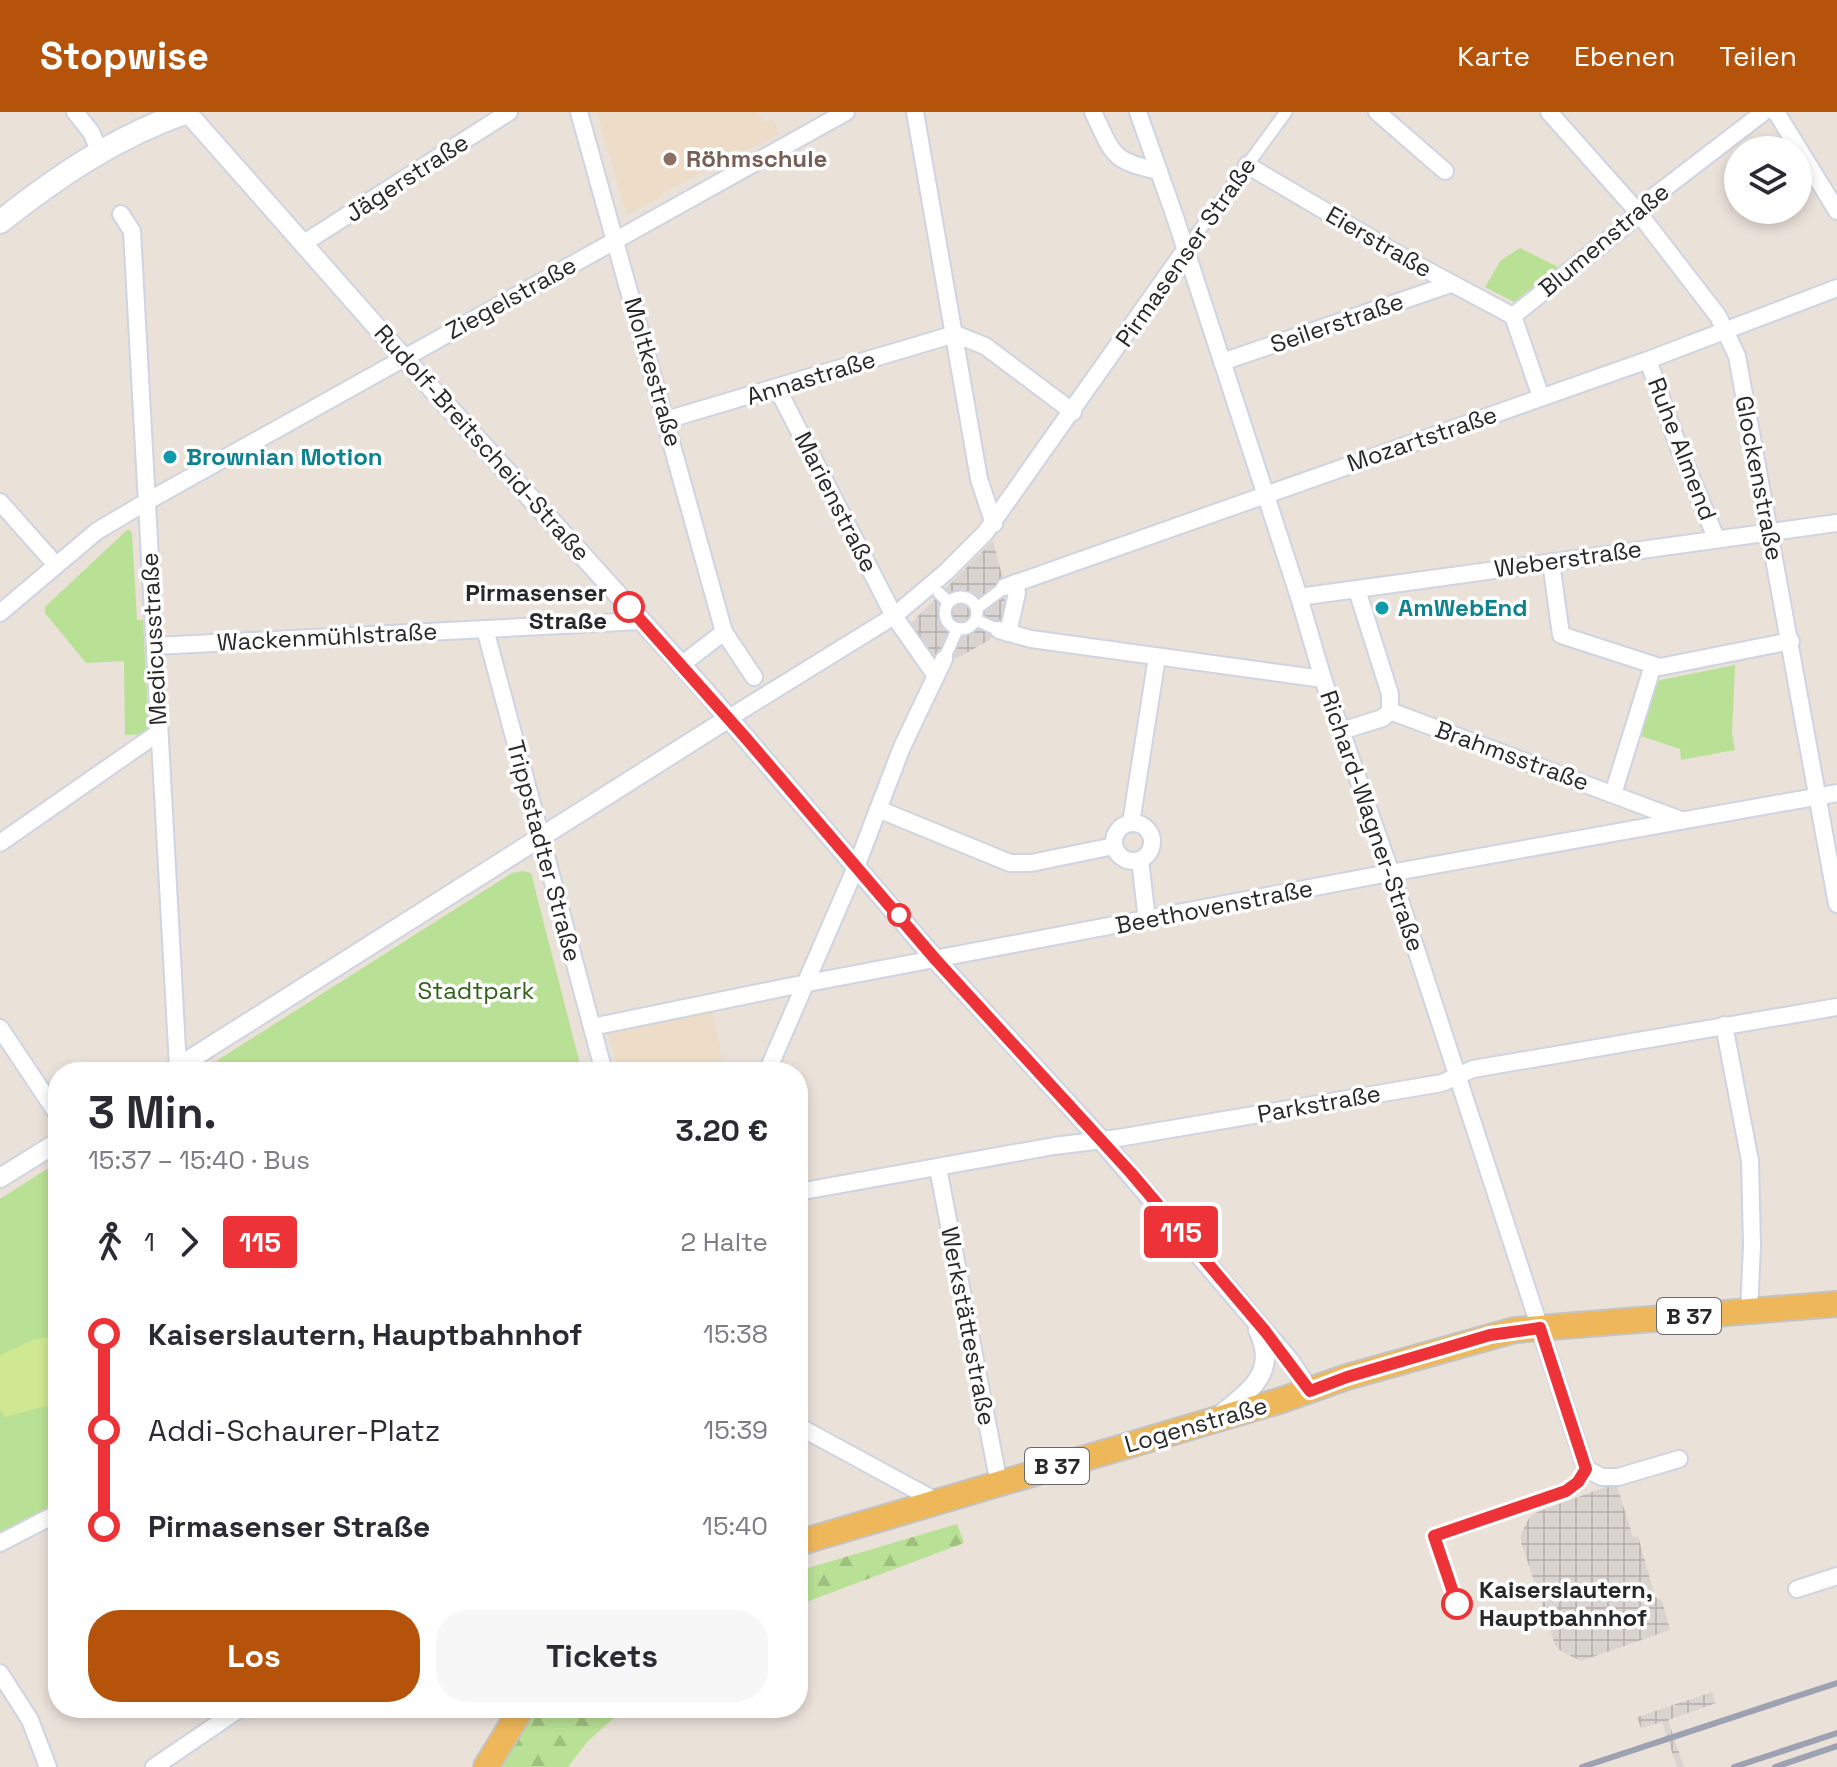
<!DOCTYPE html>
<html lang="de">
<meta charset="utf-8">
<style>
body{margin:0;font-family:"Space Grotesk",sans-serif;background:#f7f7f7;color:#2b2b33;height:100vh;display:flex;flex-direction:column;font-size:30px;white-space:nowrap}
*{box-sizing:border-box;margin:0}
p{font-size:26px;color:#7c7c81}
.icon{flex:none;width:44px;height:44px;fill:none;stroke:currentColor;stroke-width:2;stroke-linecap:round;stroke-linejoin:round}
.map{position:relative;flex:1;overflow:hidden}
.sheet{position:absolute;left:48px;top:950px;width:760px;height:656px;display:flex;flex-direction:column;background:#fff;border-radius:32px;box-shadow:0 4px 12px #0003}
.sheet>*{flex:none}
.badge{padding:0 16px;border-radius:6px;font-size:28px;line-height:52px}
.tools{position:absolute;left:1724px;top:24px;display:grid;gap:16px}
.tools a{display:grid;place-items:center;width:88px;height:88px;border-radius:50%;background:#fff;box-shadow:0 4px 12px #0003;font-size:40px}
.map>.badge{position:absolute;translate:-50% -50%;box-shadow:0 0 0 4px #fff}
.legs{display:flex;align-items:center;gap:12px;height:88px;padding:0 40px;font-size:26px}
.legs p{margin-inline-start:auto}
.headline{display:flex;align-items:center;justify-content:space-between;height:136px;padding:0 40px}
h1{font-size:44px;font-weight:700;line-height:60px}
.button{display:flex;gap:16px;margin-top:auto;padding:16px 40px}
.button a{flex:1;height:92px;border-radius:32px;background:#b45309;color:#fff;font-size:32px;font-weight:700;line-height:92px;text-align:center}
.button a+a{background:#f7f7f7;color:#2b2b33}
ul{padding:0 40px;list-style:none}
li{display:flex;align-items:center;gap:28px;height:96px;font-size:30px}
li i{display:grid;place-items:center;width:12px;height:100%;margin:0 10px;background:currentColor}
li i::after{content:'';width:20px;height:20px;margin:-10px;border:6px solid;border-radius:50%;background:#fff}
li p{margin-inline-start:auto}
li:first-child i{background:linear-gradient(#0000 50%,currentColor 0)}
li:last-child i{background:linear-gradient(currentColor 50%,#0000 0)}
header{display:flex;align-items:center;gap:48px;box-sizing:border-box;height:112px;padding:0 40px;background:#b45309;color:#fff}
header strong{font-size:38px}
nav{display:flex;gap:44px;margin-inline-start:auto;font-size:28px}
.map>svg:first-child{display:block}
.education{fill:#ecdcc8}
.grass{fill:#b9e195}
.forest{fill:url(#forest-firs)}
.pitch{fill:#cfe891}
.plaza{fill:url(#plaza-grid)}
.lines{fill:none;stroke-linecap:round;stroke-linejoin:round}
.pedestrian-casing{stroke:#ced4e1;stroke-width:15}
.minor-casing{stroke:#ced4e1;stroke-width:20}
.tertiary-casing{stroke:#ced4e1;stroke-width:22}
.secondary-casing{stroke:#ced4e1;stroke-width:26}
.primary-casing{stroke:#c3c3c3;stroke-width:28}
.pedestrian{stroke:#fff;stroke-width:11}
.minor{stroke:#fff;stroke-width:16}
.tertiary{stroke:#fff;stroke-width:18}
.secondary{stroke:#fff;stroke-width:22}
.primary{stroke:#eeb85a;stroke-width:24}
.rail{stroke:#9ca2b2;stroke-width:6}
.line-1-casing{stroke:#fff;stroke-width:18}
.line-1{stroke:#ee3338;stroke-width:12}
.education-dot{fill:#8d6e63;stroke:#fff;stroke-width:3}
.culture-dot{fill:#0f9aa8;stroke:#fff;stroke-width:3}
.stop-1-dot{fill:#fff;stroke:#ee3338;stroke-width:4}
.labels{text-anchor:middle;stroke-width:7;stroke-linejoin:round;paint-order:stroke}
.shield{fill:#fff;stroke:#686868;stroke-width:2}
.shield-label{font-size:22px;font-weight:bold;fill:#282828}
.education-label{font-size:24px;font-weight:bold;fill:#785e54;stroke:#fff;text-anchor:start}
.street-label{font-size:24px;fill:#282828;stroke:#fff}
.culture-label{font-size:24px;font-weight:bold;fill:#0d838f;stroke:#fff;text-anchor:start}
.stop-label{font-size:24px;font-weight:bold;fill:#282828;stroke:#fff;text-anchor:end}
.park-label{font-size:24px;fill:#32621a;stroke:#fff}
</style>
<header>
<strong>Stopwise</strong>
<nav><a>Karte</a><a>Ebenen</a><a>Teilen</a></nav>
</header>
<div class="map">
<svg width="1837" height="1655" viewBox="0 0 1837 1655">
<defs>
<pattern id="forest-firs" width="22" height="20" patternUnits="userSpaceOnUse" patternTransform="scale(2)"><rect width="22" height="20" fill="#b9e195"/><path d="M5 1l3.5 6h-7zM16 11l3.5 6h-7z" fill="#9fc180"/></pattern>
<pattern id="plaza-grid" width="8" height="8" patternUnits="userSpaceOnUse" patternTransform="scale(2)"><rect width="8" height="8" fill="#dad4d0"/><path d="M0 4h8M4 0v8" fill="none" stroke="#bbb6b3"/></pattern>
</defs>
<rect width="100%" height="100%" fill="#eae1d9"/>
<!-- education -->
<g class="education">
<polygon points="597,0 758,0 763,11 773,7 779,22 663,80 662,84 627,103"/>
<polygon points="712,900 724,955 735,960 619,960 608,921"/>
</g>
<!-- grass -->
<g class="grass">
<polygon points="1520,136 1558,155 1514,190 1485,175 1501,148"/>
<polygon points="127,418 130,418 132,422 137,508 143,508 149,622 125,623 124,549 86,551 45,501 45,495"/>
<polygon points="1735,553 1732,622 1735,638 1681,648 1680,637 1641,624 1656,569"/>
<polygon points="523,759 531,761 582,960 199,960 512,761"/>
<polygon points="58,1050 58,1392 0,1422 0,1087"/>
</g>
<!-- forest -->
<g class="forest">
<polygon points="957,1412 964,1431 798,1493 798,1459"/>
<polygon points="575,1596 625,1596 587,1630 568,1655 502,1655 534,1602"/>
</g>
<!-- pitch -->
<polygon class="pitch" points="58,1223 58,1291 5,1305 0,1297 0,1243 33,1228"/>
<!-- plaza -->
<g class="plaza">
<polygon points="993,429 1005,475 1004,500 999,518 988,529 957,546 934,546 924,538 909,513"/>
<polygon points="1616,1371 1633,1425 1638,1424 1655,1485 1662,1489 1670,1518 1581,1549 1561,1539 1555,1533 1521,1430 1521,1422 1529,1406 1535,1401"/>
<polygon points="1712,1580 1716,1591 1668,1608 1684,1655 1677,1655 1662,1610 1641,1616 1637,1605"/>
</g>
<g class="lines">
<!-- pedestrian casing -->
<g class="pedestrian-casing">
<g id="pedestrian">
<polyline points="1185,138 1286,0"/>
<polyline points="939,481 948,490"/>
<circle cx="961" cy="501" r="16"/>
<polyline points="977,496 1005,475"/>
<polyline points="976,508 999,518"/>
<polyline points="944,547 957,518"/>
</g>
</g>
<!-- minor casing -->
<g class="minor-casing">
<g id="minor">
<polyline points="75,0 91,20 100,40"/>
<polyline points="579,0 724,520 681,553"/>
<polyline points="915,0 979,367 994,412"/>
<path d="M 1093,0 C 1113,42 1111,49 1159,59"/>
<polyline points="1138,0 1175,105 1299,485 1323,567 1395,773 1586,1357 1602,1365 1618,1365 1679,1347"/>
<polyline points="1377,0 1445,59"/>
<polyline points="1549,0 1637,99 1718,204 1737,244 1837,792"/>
<polyline points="1776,0 1837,99"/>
<polyline points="1247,53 1408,148 1513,204"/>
<polyline points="121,102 132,119 178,955"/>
<polyline points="304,131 509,0"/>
<polyline points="1513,204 1625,114 1648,89 1764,0"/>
<polyline points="1513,204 1541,285"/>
<polyline points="1648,248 1677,331 1716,426"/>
<polyline points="1222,250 1451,172"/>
<polyline points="777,276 894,504 936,564"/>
<polyline points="666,308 955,222 985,234 1073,300"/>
<polyline points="0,390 56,453"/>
<polyline points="1551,450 1561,523 1660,555 1791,529"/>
<polyline points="1005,475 1648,248 1837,176"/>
<polyline points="1357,478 1390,582 1390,599"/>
<polyline points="1299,485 1837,411"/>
<polyline points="0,501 97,419 146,390 846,0"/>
<polyline points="485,517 604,960"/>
<polyline points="999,518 1031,527 1323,567"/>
<polyline points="724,520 754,565"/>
<polyline points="1008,521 1017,481 1015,471"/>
<polyline points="156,534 641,509"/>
<polyline points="1390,599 1681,708"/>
<polyline points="729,606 894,504 946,460 985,421 1185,138"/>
<polyline points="1341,619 1383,606 1390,599"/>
<polyline points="1613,682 1653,553"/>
<polyline points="878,697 1010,751 1031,751 1114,734"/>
<circle cx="1133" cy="730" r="19"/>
<polyline points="1131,711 1157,545"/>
<polyline points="0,731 158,621"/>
<polyline points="1140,748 1147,808"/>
<polyline points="1724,913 1750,1049 1752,1133 1749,1200"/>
<polyline points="592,915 792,874 1373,764 1837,681"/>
<polyline points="0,916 58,1003"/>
<polyline points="767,960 856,755 902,635 944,547"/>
<polyline points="938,1056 999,1372"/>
<polyline points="798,1080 1054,1034 1118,1026 1442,971 1473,957 1837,895"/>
<polyline points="798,1314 938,1390"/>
<polyline points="0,1431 58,1401"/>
<polyline points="1797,1477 1837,1464"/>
<polyline points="0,1561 30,1608 48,1655"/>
<polyline points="154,1655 241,1596"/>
</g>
</g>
<!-- tertiary casing -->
<g class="tertiary-casing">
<g id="tertiary">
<polyline points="187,0 404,246 706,580 936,848 1102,1029 1289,1248 1310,1279"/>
<polyline points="170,960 729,606"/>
<polyline points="0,1066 58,1030"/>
<path d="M 1219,1304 C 1249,1279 1279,1261 1258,1218"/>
</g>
</g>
<!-- secondary casing -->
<g class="secondary-casing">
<path id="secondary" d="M 0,110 C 58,64 117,24 187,0"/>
</g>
<!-- primary casing -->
<g class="primary-casing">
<g id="primary">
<polyline points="798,1431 1282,1288 1347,1265 1515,1218 1837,1192"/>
<polyline points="486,1655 522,1596"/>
</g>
</g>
<!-- pedestrian -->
<use href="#pedestrian" class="pedestrian"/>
<!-- minor -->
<use href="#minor" class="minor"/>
<!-- tertiary -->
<use href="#tertiary" class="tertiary"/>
<!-- secondary -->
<use href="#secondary" class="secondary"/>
<!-- primary -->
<use href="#primary" class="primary"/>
<!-- rail -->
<g class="rail">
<polyline points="1582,1655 1837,1571"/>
<polyline points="1734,1655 1837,1621"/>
<polyline points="1775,1655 1837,1634"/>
</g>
</g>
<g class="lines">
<!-- line-1 casing -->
<g class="line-1-casing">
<polyline id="line-1" points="629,495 744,624 936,848 1131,1061 1265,1219 1310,1279 1347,1265 1490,1223 1540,1216 1586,1357 1578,1370 1566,1379 1434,1424 1457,1492"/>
</g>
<!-- line-1 -->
<use href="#line-1" class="line-1"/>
</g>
<!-- markers -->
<circle class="education-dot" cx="670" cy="47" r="8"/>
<g class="culture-dot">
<circle cx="170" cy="345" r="8"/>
<circle cx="1382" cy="496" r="8"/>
</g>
<g class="stop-1-dot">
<circle cx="629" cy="495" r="14"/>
<circle cx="899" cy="803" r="10"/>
<circle cx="1457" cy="1492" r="14"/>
</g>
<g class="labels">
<!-- shield labels -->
<g class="shield">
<rect x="1657" y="1186" width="64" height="36" rx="6"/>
<rect x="1025" y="1336" width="64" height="36" rx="6"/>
</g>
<g class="shield-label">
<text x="1689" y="1212">B 37</text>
<text x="1057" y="1362">B 37</text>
</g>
<!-- education labels -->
<g class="education-label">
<text x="686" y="55">Röhmschule</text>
</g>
<!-- street labels -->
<g class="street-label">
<text transform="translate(407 66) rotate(-33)" y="8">Jägerstraße</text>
<text transform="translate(1604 128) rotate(-40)" y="8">Blumenstraße</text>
<text transform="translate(1379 130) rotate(30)" y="8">Eierstraße</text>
<text transform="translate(1186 140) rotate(-55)" y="8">Pirmasenser Straße</text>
<text transform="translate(511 186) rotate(-29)" y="8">Ziegelstraße</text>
<text transform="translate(1337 211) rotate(-19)" y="8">Seilerstraße</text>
<text transform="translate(653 260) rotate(74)" y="8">Moltkestraße</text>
<text transform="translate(811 266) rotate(-17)" y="8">Annastraße</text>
<text transform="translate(1422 327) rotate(-19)" y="8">Mozartstraße</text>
<text transform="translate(482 331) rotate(48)" y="8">Rudolf-Breitscheid-Straße</text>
<text transform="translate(1682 337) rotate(69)" y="8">Ruhe Almend</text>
<text transform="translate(1759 366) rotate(79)" y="8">Glockenstraße</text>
<text transform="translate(836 390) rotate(63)" y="8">Marienstraße</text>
<text transform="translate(1568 447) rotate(-8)" y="8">Weberstraße</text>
<text transform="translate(327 525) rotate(-3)" y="8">Wackenmühlstraße</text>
<text transform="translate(154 527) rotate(-93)" y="8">Medicusstraße</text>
<text transform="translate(1512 644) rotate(20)" y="8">Brahmsstraße</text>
<text transform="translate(1372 709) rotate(71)" y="8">Richard-Wagner-Straße</text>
<text transform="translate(544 739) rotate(75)" y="8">Trippstadter Straße</text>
<text transform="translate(1214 795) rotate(-11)" y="8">Beethovenstraße</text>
<text transform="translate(1319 992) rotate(-10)" y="8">Parkstraße</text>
<text transform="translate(968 1214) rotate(79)" y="8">Werkstättestraße</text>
<text transform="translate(1196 1313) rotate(-16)" y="8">Logenstraße</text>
</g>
<!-- culture labels -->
<g class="culture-label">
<text x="186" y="353">Brownian Motion</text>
<text x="1398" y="504">AmWebEnd</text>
</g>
<!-- stop labels -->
<g class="stop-label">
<text x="607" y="489">Pirmasenser<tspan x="607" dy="28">Straße</tspan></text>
<text x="1479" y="1486" text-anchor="start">Kaiserslautern,<tspan x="1479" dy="28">Hauptbahnhof</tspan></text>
</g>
<!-- park labels -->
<g class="park-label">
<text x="476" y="887">Stadtpark</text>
</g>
</g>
</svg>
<div class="tools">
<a><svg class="icon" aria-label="layers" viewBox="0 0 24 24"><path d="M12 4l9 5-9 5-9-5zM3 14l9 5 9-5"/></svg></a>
</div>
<b class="badge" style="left:1181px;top:1120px;background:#ee3338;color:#fff">115</b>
<section class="sheet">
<div class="headline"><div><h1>3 Min.</h1><p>15:37 – 15:40 · Bus</p></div><b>3.20 €</b></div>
<div class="legs"><svg class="icon" aria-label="walk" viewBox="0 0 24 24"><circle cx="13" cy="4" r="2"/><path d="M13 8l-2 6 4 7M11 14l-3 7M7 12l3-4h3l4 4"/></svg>1<svg class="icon" aria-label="forward" viewBox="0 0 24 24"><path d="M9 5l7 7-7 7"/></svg><b class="badge" style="background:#ee3338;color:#fff">115</b><p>2 Halte</p></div>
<ul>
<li><i style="color:#ee3338"></i><b>Kaiserslautern, Hauptbahnhof</b><p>15:38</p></li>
<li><i style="color:#ee3338"></i><span>Addi-Schaurer-Platz</span><p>15:39</p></li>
<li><i style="color:#ee3338"></i><b>Pirmasenser Straße</b><p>15:40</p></li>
</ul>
<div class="button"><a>Los</a><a>Tickets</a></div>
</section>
</div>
